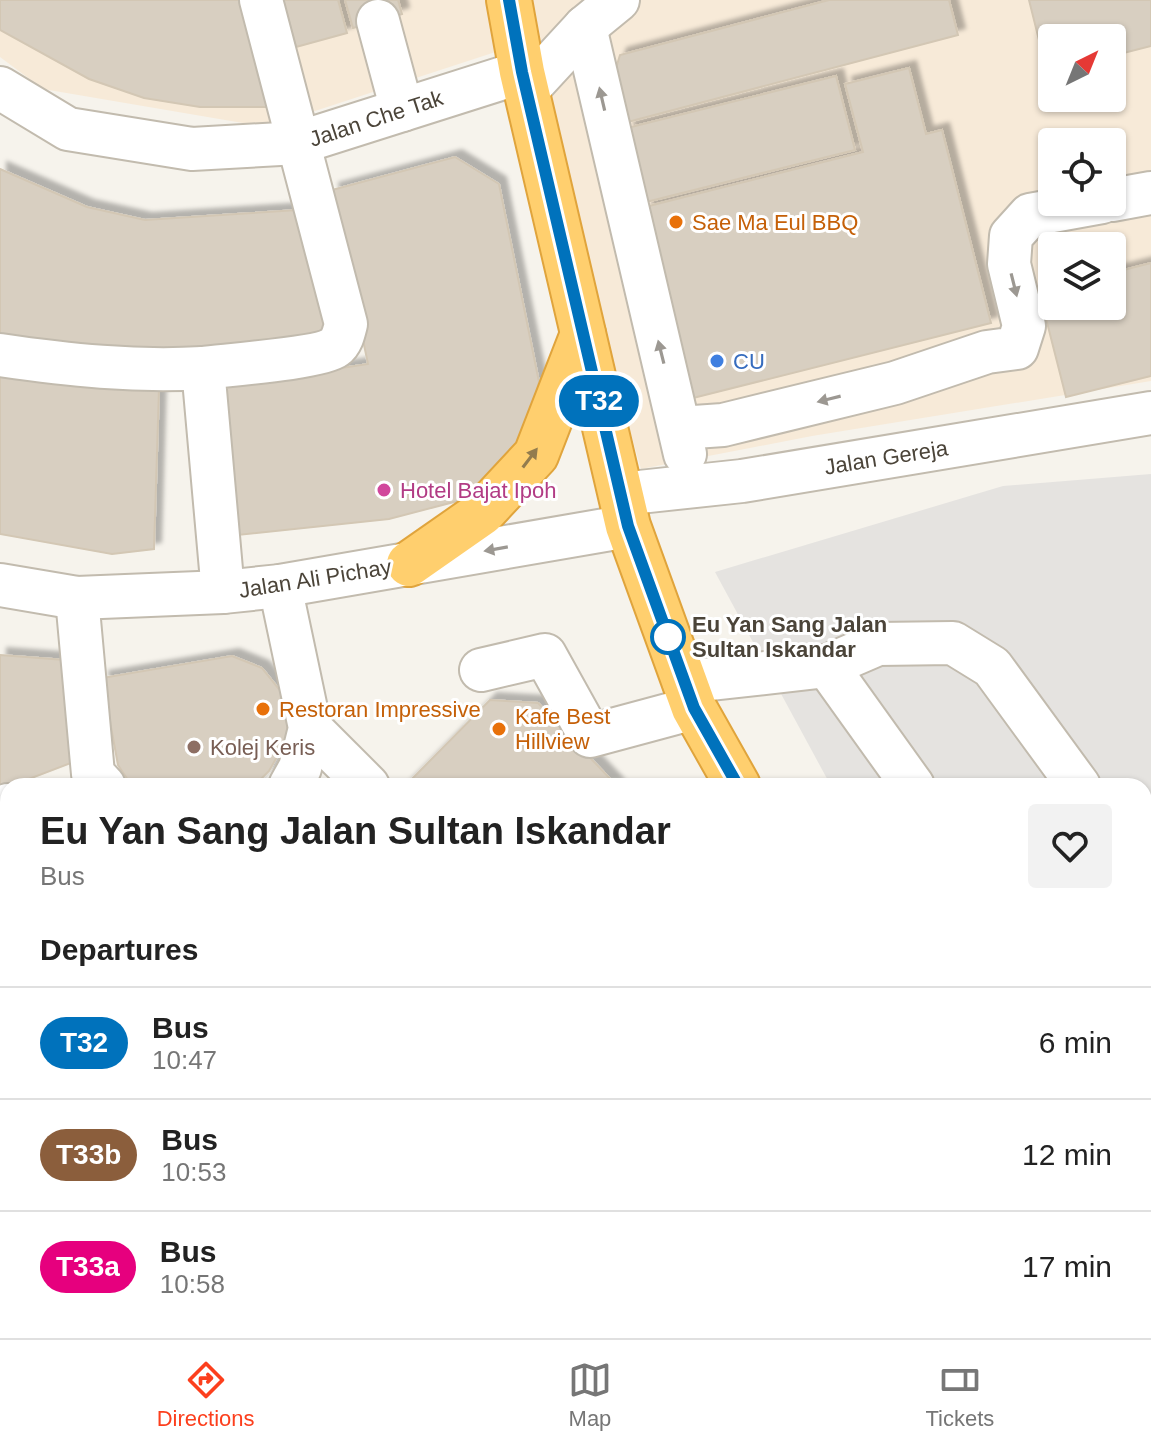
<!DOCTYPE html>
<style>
body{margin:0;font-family:Helvetica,sans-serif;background:#f2f2f2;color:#222;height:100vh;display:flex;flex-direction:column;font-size:30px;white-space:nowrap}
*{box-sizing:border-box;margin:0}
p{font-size:26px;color:#767676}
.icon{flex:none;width:44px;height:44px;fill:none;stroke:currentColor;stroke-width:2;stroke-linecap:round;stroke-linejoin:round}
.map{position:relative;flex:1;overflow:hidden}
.side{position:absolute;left:0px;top:778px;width:1152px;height:560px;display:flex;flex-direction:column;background:#fff;border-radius:24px 24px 0 0;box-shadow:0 2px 6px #0004}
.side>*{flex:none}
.badge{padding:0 16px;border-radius:26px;font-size:28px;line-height:52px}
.needle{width:52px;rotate:43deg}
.tools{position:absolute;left:1038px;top:24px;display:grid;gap:16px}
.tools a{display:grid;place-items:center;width:88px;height:88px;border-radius:8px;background:#fff;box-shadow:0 2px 6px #0004;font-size:40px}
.map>.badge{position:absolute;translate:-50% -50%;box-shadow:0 0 0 4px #fff}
h2{padding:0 40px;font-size:30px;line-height:72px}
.round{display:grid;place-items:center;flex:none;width:84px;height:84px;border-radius:8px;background:#f2f2f2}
.summary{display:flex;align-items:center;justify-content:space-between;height:136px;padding:0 40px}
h1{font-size:38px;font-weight:700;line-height:60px}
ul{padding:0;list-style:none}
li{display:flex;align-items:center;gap:24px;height:112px;padding:0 40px;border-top:2px solid #e0e0e0}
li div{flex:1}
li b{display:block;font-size:30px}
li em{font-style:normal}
li .badge{min-width:88px;font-weight:700;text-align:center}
.tab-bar{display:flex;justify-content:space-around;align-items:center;height:112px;border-top:2px solid #e0e0e0;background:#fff;font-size:22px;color:#767676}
.tab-bar a{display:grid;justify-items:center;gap:4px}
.tab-bar .on{color:#fc3f1d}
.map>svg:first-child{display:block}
.commercial{fill:#f7ead8;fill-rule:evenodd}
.education{fill:#efe8d6}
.parking{fill:#e5e3e0}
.building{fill:#d8cfc1;stroke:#d3c7b4;stroke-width:2;filter:url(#shadow)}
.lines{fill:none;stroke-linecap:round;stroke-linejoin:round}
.minor-casing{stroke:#c2bbae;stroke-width:46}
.highway-casing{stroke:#e0a43c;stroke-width:48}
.path{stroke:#c4b79f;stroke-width:5;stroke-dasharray:4 4;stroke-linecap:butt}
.minor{stroke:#fff;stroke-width:42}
.highway{stroke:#ffcf6e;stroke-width:44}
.oneway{fill:#9c9892}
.oneway2{fill:#937c4e}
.line-casing{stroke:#fff;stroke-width:18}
.line{stroke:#0072bc;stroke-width:12}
.food-dot{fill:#e8710a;stroke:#fff;stroke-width:3}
.shop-dot{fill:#3f7fe0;stroke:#fff;stroke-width:3}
.hotel-dot{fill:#d1479c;stroke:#fff;stroke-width:3}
.stop-dot{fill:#fff;stroke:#0072bc;stroke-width:4}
.education-dot{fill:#8d6e63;stroke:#fff;stroke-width:3}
.labels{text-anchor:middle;stroke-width:6;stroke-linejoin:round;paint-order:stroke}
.street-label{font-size:22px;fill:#4b4439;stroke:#fff}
.food-label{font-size:22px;fill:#c56008;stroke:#fff;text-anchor:start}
.shop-label{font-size:22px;fill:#366cbe;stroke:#fff;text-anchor:start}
.hotel-label{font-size:22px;fill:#b23c85;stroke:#fff;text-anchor:start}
.stop-label{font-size:22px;font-weight:bold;fill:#4b4439;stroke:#fff;text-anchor:start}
.education-label{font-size:22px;fill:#785e54;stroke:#fff;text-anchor:start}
</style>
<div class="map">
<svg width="1151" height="1338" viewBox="0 0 1151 1338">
<defs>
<filter id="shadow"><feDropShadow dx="7" dy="-7" stdDeviation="2" flood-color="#0004"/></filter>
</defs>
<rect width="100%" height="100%" fill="#f6f3ec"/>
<!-- commercial -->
<path class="commercial" d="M 0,0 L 1151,0 L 1151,381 L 812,436 L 641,469 L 520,44 L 266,127 L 43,89 L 0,57 ZM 1052,38 L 1112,38 L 1112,98 L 1052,98 ZM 1052,142 L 1112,142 L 1112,202 L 1052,202 ZM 1052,246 L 1112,246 L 1112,306 L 1052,306 Z"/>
<!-- education -->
<polygon class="education" points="1151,957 1151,1111 1144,1104 1144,964"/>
<!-- parking -->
<polygon class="parking" points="1151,474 1151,957 1144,964 1144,786 831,786 715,572 1003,486"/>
<!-- building -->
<g class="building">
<polygon points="0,0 243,0 268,107 200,107 144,98 89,79 0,30"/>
<polygon points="283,0 338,0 347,33 296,47"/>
<polygon points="345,0 398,0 402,14 353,28"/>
<polygon points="829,0 949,0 958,35 624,123 612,81 620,55"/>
<polygon points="1029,0 1151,0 1151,46 1112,56 1112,38 1052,38 1052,71 1047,72"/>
<polygon points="909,68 926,134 942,130 991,323 693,398 645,207 863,152 845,84"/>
<polygon points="836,76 855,150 646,202 627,128"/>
<polygon points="455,157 499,184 539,382 524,440 473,497 389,519 238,535 223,386 368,364 332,190"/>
<polygon points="0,169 87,207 145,220 297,210 328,336 190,355 0,338"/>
<polygon points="1151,263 1151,376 1066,397 1039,291 1052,288 1052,306 1112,306 1112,273"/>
<polygon points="0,373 159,389 154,549 112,554 0,534"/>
<polygon points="0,655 65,660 76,761 0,790"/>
<polygon points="232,656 262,668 287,699 287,739 269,771 254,786 132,786 118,765 102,678"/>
<polygon points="490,700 538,703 617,786 405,786"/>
<polygon points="8,822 8,1025 6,1027 0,1027 0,825"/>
<polygon points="0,1186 8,1194 8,1330 87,1330 78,1338 0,1338"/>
<polygon points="285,1330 368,1330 360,1338 293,1338"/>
<polygon points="614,1330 696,1330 704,1338 606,1338"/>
<polygon points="957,1330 988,1330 1005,1338 949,1338"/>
</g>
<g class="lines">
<!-- minor casing -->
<g class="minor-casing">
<g id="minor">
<polyline points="378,21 402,110"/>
<polyline points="585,27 685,454"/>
<polyline points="0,88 68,129 192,149 298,143 522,72"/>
<polyline points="526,91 585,27 618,0"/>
<polyline points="1112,200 1151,193"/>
<path d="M 0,355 C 68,365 135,372 203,368"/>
<polyline points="680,428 723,425 895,383 987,352 1017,348 1024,326 1009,264 1011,236 1030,215 1102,202"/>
<polyline points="621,494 742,481 1151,413"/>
<polyline points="0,585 77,598 223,592 280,586 628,526"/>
<polyline points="280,586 310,728 300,768 290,786"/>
<path d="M 223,592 L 203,368 C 226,365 321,358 335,347 C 342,342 344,332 346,324 L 261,0"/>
<polyline points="77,598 93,774 104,786"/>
<polyline points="827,666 913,786"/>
<polyline points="481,670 545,655 590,736 694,708"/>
<polyline points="684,682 827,666 878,644 953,643 992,667 1079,786"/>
<polyline points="310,728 368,786"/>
<polyline points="0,808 8,805"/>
<polyline points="0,1098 8,1090"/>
<polyline points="205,1330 213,1338"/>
<polyline points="107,1338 115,1330"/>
<polyline points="422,1338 430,1330"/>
</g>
</g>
<!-- highway casing -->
<g class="highway-casing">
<g id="highway">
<polyline points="509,0 522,72 628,526 694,708 738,786"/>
<polyline points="409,564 482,513 536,455 583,334"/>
<polyline points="1144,1200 1151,1206"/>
<polyline points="1144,1270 1151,1277"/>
</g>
</g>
<!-- path -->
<polyline class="path" points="1144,1147 1151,1152"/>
<!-- minor -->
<use href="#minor" class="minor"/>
<!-- highway -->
<use href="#highway" class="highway"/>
</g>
<!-- one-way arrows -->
<defs><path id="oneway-solid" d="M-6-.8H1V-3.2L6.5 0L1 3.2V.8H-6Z" transform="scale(2)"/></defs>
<g class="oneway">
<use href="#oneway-solid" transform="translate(602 99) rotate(-103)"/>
<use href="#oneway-solid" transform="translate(1014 285) rotate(76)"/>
<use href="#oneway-solid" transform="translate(661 352) rotate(-104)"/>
<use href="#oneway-solid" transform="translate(829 399) rotate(166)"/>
<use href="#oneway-solid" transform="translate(496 549) rotate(170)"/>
</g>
<use class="oneway2" href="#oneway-solid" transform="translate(530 458) rotate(-53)"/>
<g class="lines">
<!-- line casing -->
<g class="line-casing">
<polyline id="line" points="509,0 522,72 628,526 694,708 738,786"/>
</g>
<!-- line -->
<use href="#line" class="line"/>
</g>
<!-- markers -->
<g class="food-dot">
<circle cx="676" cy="222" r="8"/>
<circle cx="263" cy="709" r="8"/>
<circle cx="499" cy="729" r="8"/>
</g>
<circle class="shop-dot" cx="717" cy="361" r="8"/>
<circle class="hotel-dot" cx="384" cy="490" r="8"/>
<circle class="stop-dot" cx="668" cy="637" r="16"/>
<circle class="education-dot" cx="194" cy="747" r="8"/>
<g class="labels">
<!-- street labels -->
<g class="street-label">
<text transform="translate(376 118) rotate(-18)" y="8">Jalan Che Tak</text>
<text transform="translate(886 457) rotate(-9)" y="8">Jalan Gereja</text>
<text transform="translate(315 578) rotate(-9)" y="8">Jalan Ali Pichay</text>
</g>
<!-- food labels -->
<g class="food-label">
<text x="692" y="230">Sae Ma Eul BBQ</text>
<text x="279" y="717">Restoran Impressive</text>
<text x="515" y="724">Kafe Best<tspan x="515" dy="25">Hillview</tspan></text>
</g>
<!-- shop labels -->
<g class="shop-label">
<text x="733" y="369">CU</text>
</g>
<!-- hotel labels -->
<g class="hotel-label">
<text x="400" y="498">Hotel Bajat Ipoh</text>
</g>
<!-- stop labels -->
<g class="stop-label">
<text x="692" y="632">Eu Yan Sang Jalan<tspan x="692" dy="25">Sultan Iskandar</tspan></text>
</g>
<!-- education labels -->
<g class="education-label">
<text x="210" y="755">Kolej Keris</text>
</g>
</g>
</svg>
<div class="tools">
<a><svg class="needle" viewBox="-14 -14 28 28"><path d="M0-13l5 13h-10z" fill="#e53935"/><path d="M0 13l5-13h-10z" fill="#767676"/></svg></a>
<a><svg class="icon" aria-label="locate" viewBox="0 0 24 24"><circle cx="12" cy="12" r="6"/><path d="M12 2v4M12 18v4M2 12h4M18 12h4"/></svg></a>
<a><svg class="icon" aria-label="layers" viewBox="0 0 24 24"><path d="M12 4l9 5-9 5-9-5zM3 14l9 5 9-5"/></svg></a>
</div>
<b class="badge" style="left:599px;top:401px;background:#0072bc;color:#fff">T32</b>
<section class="side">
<div class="summary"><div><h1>Eu Yan Sang Jalan Sultan Iskandar</h1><p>Bus</p></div><a class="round"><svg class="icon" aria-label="heart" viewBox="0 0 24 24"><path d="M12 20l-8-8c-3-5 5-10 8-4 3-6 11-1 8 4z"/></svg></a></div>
<h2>Departures</h2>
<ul>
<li><span class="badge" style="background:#0072bc;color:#fff">T32</span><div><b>Bus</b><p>10:47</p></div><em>6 min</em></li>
<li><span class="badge" style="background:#8b5e3c;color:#fff">T33b</span><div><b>Bus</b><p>10:53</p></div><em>12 min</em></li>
<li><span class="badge" style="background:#e6007e;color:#fff">T33a</span><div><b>Bus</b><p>10:58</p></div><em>17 min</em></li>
</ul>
</section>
</div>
<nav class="tab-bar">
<a class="on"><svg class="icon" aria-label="directions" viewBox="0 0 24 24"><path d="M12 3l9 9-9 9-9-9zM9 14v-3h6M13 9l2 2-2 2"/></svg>Directions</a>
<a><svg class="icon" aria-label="map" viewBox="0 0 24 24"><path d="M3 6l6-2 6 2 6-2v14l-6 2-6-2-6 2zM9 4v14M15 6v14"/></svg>Map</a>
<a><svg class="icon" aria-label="tickets" viewBox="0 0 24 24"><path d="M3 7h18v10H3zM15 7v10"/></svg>Tickets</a>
</nav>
